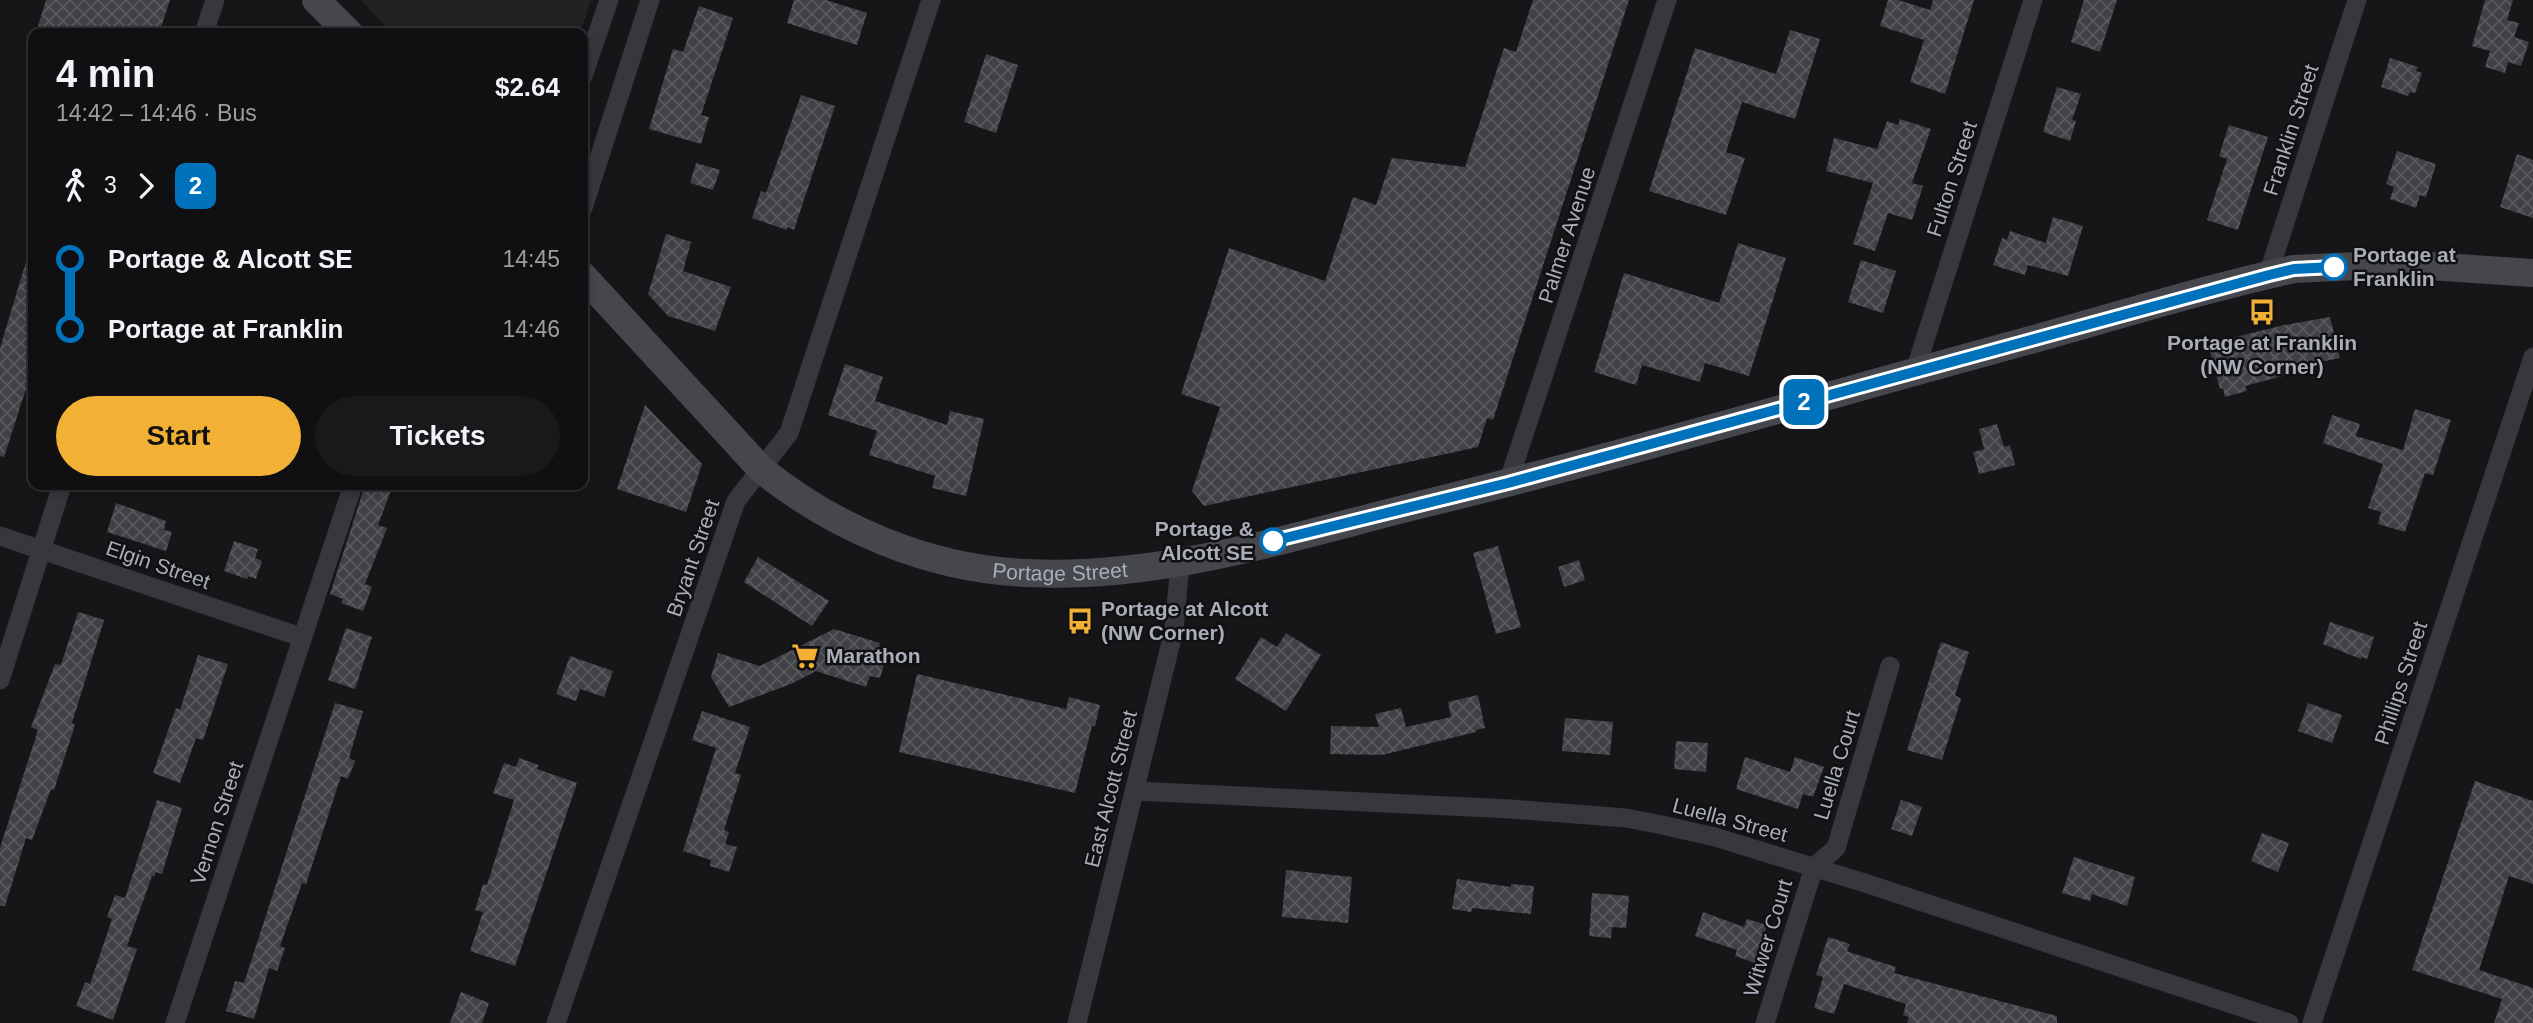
<!DOCTYPE html>
<meta charset="utf-8">
<style>
body{margin:0;font-family:Arial,sans-serif;background:#19191b;color:#f1f3f6;height:100vh;display:flex;flex-direction:column;font-size:26px;white-space:nowrap}
*{box-sizing:border-box;margin:0}
p{font-size:23px;color:#9c9d9f}
.icon{flex:none;width:38px;height:38px;fill:none;stroke:currentColor;stroke-width:2;stroke-linecap:round;stroke-linejoin:round}
.map{position:relative;flex:1;overflow:hidden}
.panel{position:absolute;left:28px;top:28px;width:560px;height:462px;display:flex;flex-direction:column;background:#101012;border-radius:14px;box-shadow:0 4px 10px #0003,0 0 0 2px #303032}
.panel>*{flex:none}
.badge{padding:0 14px;border-radius:10px;font-size:24px;line-height:46px}
.map>.badge{position:absolute;translate:-50% -50%;box-shadow:0 0 0 4px #fff}
.legs{display:flex;align-items:center;gap:10px;height:77px;padding:0 28px;font-size:23px}
.legs p{margin-inline-start:auto}
.summary{display:flex;align-items:center;justify-content:space-between;height:119px;padding:0 28px}
h1{font-size:38px;font-weight:700;line-height:52px}
.primary-button{display:flex;gap:14px;margin-top:auto;padding:14px 28px}
.primary-button a{flex:1;height:80px;border-radius:42px;background:#f2b134;color:#111;font-size:28px;font-weight:700;line-height:80px;text-align:center}
.primary-button a+a{background:#19191b;color:#f1f3f6}
ul{padding:0 28px;list-style:none}
li{display:flex;align-items:center;gap:24px;height:70px;font-size:26px}
li i{display:grid;place-items:center;width:10px;height:100%;margin:0 9px;background:currentColor}
li i::after{content:'';width:18px;height:18px;margin:-9px;border:5px solid;border-radius:50%;background:#101012}
li p{margin-inline-start:auto}
li:first-child i{background:linear-gradient(#0000 50%,currentColor 0)}
li:last-child i{background:linear-gradient(currentColor 50%,#0000 0)}
.map>svg:first-child{display:block}
.built{fill:#222225}
.building{fill:url(#building-cross-hatch)}
.lines{fill:none;stroke-linecap:round;stroke-linejoin:round}
.street{stroke:#37383d;stroke-width:19}
.secondary{stroke:#45474d;stroke-width:28}
.line-1-casing{stroke:#fff;stroke-width:16}
.line-1{stroke:#0072bc;stroke-width:10}
.stop-1-dot{fill:#fff;stroke:#0072bc;stroke-width:3.5}
.labels{text-anchor:middle;stroke-width:5;stroke-linejoin:round;paint-order:stroke}
.street-label{font-size:21px;fill:#a8adb8;stroke:#111113}
.stop-label{font-size:21px;font-weight:bold;fill:#a8adb8;stroke:#111113;text-anchor:start}
.poi-label{font-size:21px;font-weight:bold;fill:#a8adb8;stroke:#111113;text-anchor:start}
</style>
<div class="map">
<svg width="2533" height="1023" viewBox="0 0 2533 1023">
<defs>
<pattern id="building-cross-hatch" width="8" height="8" patternUnits="userSpaceOnUse" patternTransform="scale(1.75)"><rect width="8" height="8" fill="#404145"/><path d="M0 0l8 8M0 8l8-8" fill="none" stroke="#595a5e"/></pattern>
</defs>
<rect width="100%" height="100%" fill="#161618"/>
<!-- built -->
<polygon class="built" points="361,0 591,0 580,33 392,33"/>
<!-- building -->
<g class="building">
<polygon points="46,0 170,0 159,33 36,33"/>
<polygon points="794,0 826,0 867,13 857,45 787,23"/>
<polygon points="1533,0 1629,0 1493,420 1487,418 1478,447 1204,506 1192,491 1220,407 1181,394 1229,248 1325,281 1353,197 1376,205 1392,158 1465,167 1504,48 1516,52"/>
<polygon points="1888,0 1898,0 1930,10 1933,0 1974,0 1945,94 1910,82 1924,40 1880,26"/>
<polygon points="2084,0 2117,0 2100,52 2071,42"/>
<polygon points="2485,0 2513,0 2507,20 2519,23 2514,37 2529,42 2521,66 2508,62 2505,73 2485,67 2490,51 2472,46"/>
<polygon points="699,6 733,18 701,115 709,117 701,144 649,129 673,49 683,52"/>
<polygon points="1790,30 1820,39 1795,119 1742,102 1726,152 1745,158 1726,215 1649,191 1695,48 1776,74"/>
<polygon points="986,54 1018,65 996,133 964,122"/>
<polygon points="2390,58 2418,67 2416,71 2422,73 2415,93 2410,92 2408,96 2381,87"/>
<polygon points="2057,87 2081,94 2072,120 2076,121 2070,141 2043,132"/>
<polygon points="801,95 835,106 794,230 787,227 787,230 752,218 761,191 766,193"/>
<polygon points="1900,119 1931,129 1912,183 1923,186 1912,220 1888,213 1875,251 1853,244 1873,183 1826,171 1834,138 1877,149 1887,121 1898,125"/>
<polygon points="2229,125 2268,137 2238,230 2207,220 2227,159 2219,156"/>
<polygon points="2397,151 2436,164 2426,197 2420,195 2416,208 2390,199 2394,187 2386,184"/>
<polygon points="2517,154 2533,160 2533,218 2500,207"/>
<polygon points="696,163 720,170 713,190 690,183"/>
<polygon points="2053,217 2083,226 2068,276 2028,265 2025,275 1993,265 2002,238 2007,240 2010,231 2046,243"/>
<polygon points="666,234 691,242 683,271 731,287 715,331 668,316 648,294"/>
<polygon points="1738,243 1786,258 1749,376 1705,363 1700,382 1642,365 1636,385 1594,372 1624,273 1719,303"/>
<polygon points="29,252 33,252 33,367 4,457 0,456 0,348"/>
<polygon points="1861,260 1896,271 1883,313 1848,302"/>
<polygon points="2330,317 2340,358 2296,367 2297,372 2245,386 2247,391 2225,397 2223,388 2220,389 2208,344 2284,325"/>
<polygon points="845,364 883,377 875,401 947,425 950,411 984,419 966,496 932,488 935,476 869,455 877,431 828,415"/>
<polygon points="645,405 702,464 686,512 617,489"/>
<polygon points="2415,409 2451,420 2433,475 2425,473 2405,532 2378,524 2381,512 2368,508 2383,464 2323,443 2332,415 2360,424 2356,436 2403,450"/>
<polygon points="1997,424 2004,447 2010,445 2015,465 1979,474 1973,452 1984,449 1979,429"/>
<polygon points="365,485 393,485 378,525 387,528 365,584 372,587 363,611 341,603 343,599 330,594"/>
<polygon points="116,503 166,521 164,530 172,532 166,551 107,532"/>
<polygon points="234,541 258,549 255,558 262,561 256,579 248,576 247,579 224,571"/>
<polygon points="1498,546 1521,627 1496,634 1473,553"/>
<polygon points="758,557 829,601 812,626 744,582"/>
<polygon points="1579,560 1585,580 1564,587 1558,567"/>
<polygon points="78,612 104,620 72,723 75,725 54,790 51,789 32,840 26,838 5,906 0,906 0,848 38,730 31,727 55,664 61,665"/>
<polygon points="2330,622 2374,637 2367,659 2362,657 2361,659 2323,644"/>
<polygon points="346,628 372,637 355,689 328,680"/>
<polygon points="834,629 880,643 877,655 886,658 880,678 870,676 866,687 816,671 791,684 729,707 711,677 718,653 760,666"/>
<polygon points="1286,633 1321,655 1286,711 1235,679 1261,637 1277,647"/>
<polygon points="1941,642 1969,652 1955,695 1961,699 1942,760 1907,750"/>
<polygon points="198,655 228,664 203,740 196,738 180,783 153,773 176,708 180,710"/>
<polygon points="570,656 613,671 604,697 580,689 576,701 556,694"/>
<polygon points="917,674 1066,709 1069,697 1100,705 1095,726 1092,726 1075,793 899,752"/>
<polygon points="1478,695 1485,728 1476,730 1476,732 1382,755 1330,754 1331,726 1379,727 1375,714 1401,708 1406,727 1451,717 1448,702"/>
<polygon points="335,703 363,711 349,758 355,761 348,779 341,776 306,884 302,883 280,946 285,948 277,971 269,968 254,1019 226,1011 235,981 244,983"/>
<polygon points="2308,703 2342,715 2332,743 2298,731"/>
<polygon points="702,711 750,727 735,773 741,775 724,830 729,832 725,844 737,847 729,872 710,866 711,860 683,851 716,748 692,740"/>
<polygon points="1565,718 1613,722 1610,755 1562,751"/>
<polygon points="1676,741 1708,743 1706,772 1674,769"/>
<polygon points="1745,757 1790,772 1795,757 1824,767 1813,797 1803,794 1798,809 1736,789"/>
<polygon points="519,758 539,765 537,769 577,783 515,966 470,951 483,912 475,910 483,884 487,885 514,800 493,793 504,763 516,767"/>
<polygon points="2475,781 2533,801 2533,884 2509,876 2479,970 2533,988 2533,1023 2494,1023 2502,999 2412,970"/>
<polygon points="157,800 182,808 162,874 156,872 154,877 152,876 127,946 137,949 113,1020 76,1006 85,982 90,984 112,919 107,917 115,895 125,898"/>
<polygon points="1901,800 1922,807 1912,836 1891,829"/>
<polygon points="2262,833 2289,843 2278,872 2251,861"/>
<polygon points="2074,857 2135,877 2127,906 2092,894 2090,901 2062,893"/>
<polygon points="1286,870 1352,877 1348,923 1282,917"/>
<polygon points="1457,879 1511,887 1511,884 1534,886 1531,914 1472,908 1471,912 1452,909"/>
<polygon points="1592,893 1629,896 1626,928 1612,927 1611,938 1589,936"/>
<polygon points="1703,912 1744,927 1747,919 1767,925 1755,963 1735,956 1737,950 1695,936"/>
<polygon points="1828,937 1850,944 1847,951 1849,952 1896,967 1894,973 2057,1016 2057,1023 1907,1023 1909,1017 1903,1015 1906,1004 1844,984 1834,1014 1814,1008 1823,977 1816,975"/>
<polygon points="461,992 489,1003 482,1023 450,1023"/>
</g>
<g class="lines">
<!-- street -->
<g class="street">
<polyline points="204,33 215,0"/>
<polyline points="583,76 609,0"/>
<polyline points="583,208 650,0"/>
<polyline points="2268,275 2357,0"/>
<polyline points="1915,371 2033,0"/>
<polyline points="1508,483 1667,0"/>
<polyline points="0,536 301,637"/>
<polyline points="0,680 62,485"/>
<polyline points="1135,791 1511,809 1626,818 1662,825 1715,837 1868,884 2289,1023"/>
<polyline points="175,1023 353,485"/>
<polyline points="556,1023 736,501 789,433 931,0"/>
<polyline points="1077,1023 1174,630 1180,564"/>
<polyline points="1765,1023 1814,867 1836,848 1890,666"/>
<polyline points="2312,1023 2533,357"/>
</g>
<!-- secondary -->
<g class="secondary">
<polyline points="316,0 349,33"/>
<path id="s1" d="M 583,276 L 761,469 C 835,529 930,569 1026,573 C 1160,580 1290,537 1419,505 C 1627,454 1832,394 2038,338 C 2123,314 2208,288 2294,269 L 2399,264 L 2533,273"/>
</g>
</g>
<g class="lines">
<!-- line-1 casing -->
<g class="line-1-casing">
<polyline id="line-1" points="1273,541 1508,483 2269,275 2294,269 2334,267"/>
</g>
<!-- line-1 -->
<use href="#line-1" class="line-1"/>
</g>
<!-- icons -->
<defs>
<g id="bus-bare" transform="scale(2.1)"><path d="M-5-6H5V4H4V6H2V4H-2V6H-4V4H-5ZM-3.5-4V0h7V-4ZM-3.5 1.2v1.5H-2V1.2ZM2 1.2v1.5H3.5V1.2Z" fill="#f2b134" stroke="#111113" stroke-width="2.5" paint-order="stroke"/></g>
<g id="supermarket-bare" transform="scale(2.1)"><path d="M-6-5.5h2.5l.6 2H6L4.5 2H-2.5L-4.4-4H-6ZM-1.5 3.2a1.3 1.3 0 1 0 .1 0ZM3 3.2a1.3 1.3 0 1 0 .1 0Z" fill="#f2b134" stroke="#111113" stroke-width="2.5" paint-order="stroke"/></g>
</defs>
<g fill-rule="evenodd">
<use href="#bus-bare" x="2262" y="312"/>
<use href="#bus-bare" x="1080" y="621"/>
<use href="#supermarket-bare" x="805" y="656"/>
</g>
<!-- markers -->
<g class="stop-1-dot">
<circle cx="2334" cy="267" r="12"/>
<circle cx="1273" cy="541" r="12"/>
</g>
<g class="labels">
<!-- street labels -->
<g class="street-label">
<text transform="translate(2291 130) rotate(-72)" y="7">Franklin Street</text>
<text transform="translate(1952 179) rotate(-72)" y="7">Fulton Street</text>
<text transform="translate(1567 235) rotate(-72)" y="7">Palmer Avenue</text>
<text transform="translate(693 558) rotate(-71)" y="7">Bryant Street</text>
<text transform="translate(158 565) rotate(19)" y="7">Elgin Street</text>
<text dy="7" stroke="none"><textPath href="#s1" startOffset="586">Portage Street</textPath></text>
<text transform="translate(2401 683) rotate(-72)" y="7">Phillips Street</text>
<text transform="translate(1837 765) rotate(-73)" y="7">Luella Court</text>
<text transform="translate(1111 789) rotate(-76)" y="7">East Alcott Street</text>
<text transform="translate(1730 820) rotate(15)" y="7">Luella Street</text>
<text transform="translate(217 823) rotate(-72)" y="7">Vernon Street</text>
<text transform="translate(1768 938) rotate(-73)" y="7">Witwer Court</text>
</g>
<!-- stop labels -->
<g class="stop-label">
<text x="2353" y="262">Portage at<tspan x="2353" dy="24">Franklin</tspan></text>
<text x="1254" y="536" text-anchor="end">Portage &amp;<tspan x="1254" dy="24">Alcott SE</tspan></text>
</g>
<!-- poi labels -->
<g class="poi-label">
<text x="2262" y="350" text-anchor="middle">Portage at Franklin<tspan x="2262" dy="24">(NW Corner)</tspan></text>
<text x="1101" y="616">Portage at Alcott<tspan x="1101" dy="24">(NW Corner)</tspan></text>
<text x="826" y="663">Marathon</text>
</g>
</g>
</svg>
<b class="badge" style="left:1804px;top:402px;background:#0072bc;color:#fff">2</b>
<section class="panel">
<div class="summary"><div><h1>4 min</h1><p>14:42 – 14:46 · Bus</p></div><b>$2.64</b></div>
<div class="legs"><svg class="icon" aria-label="walk" viewBox="0 0 24 24"><circle cx="13" cy="4" r="2"/><path d="M13 8l-2 6 4 7M11 14l-3 7M7 12l3-4h3l4 4"/></svg>3<svg class="icon" aria-label="forward" viewBox="0 0 24 24"><path d="M9 5l7 7-7 7"/></svg><b class="badge" style="background:#0072bc;color:#fff">2</b></div>
<ul>
<li><i style="color:#0072bc"></i><b>Portage &amp; Alcott SE</b><p>14:45</p></li>
<li><i style="color:#0072bc"></i><b>Portage at Franklin</b><p>14:46</p></li>
</ul>
<div class="primary-button"><a>Start</a><a>Tickets</a></div>
</section>
</div>
